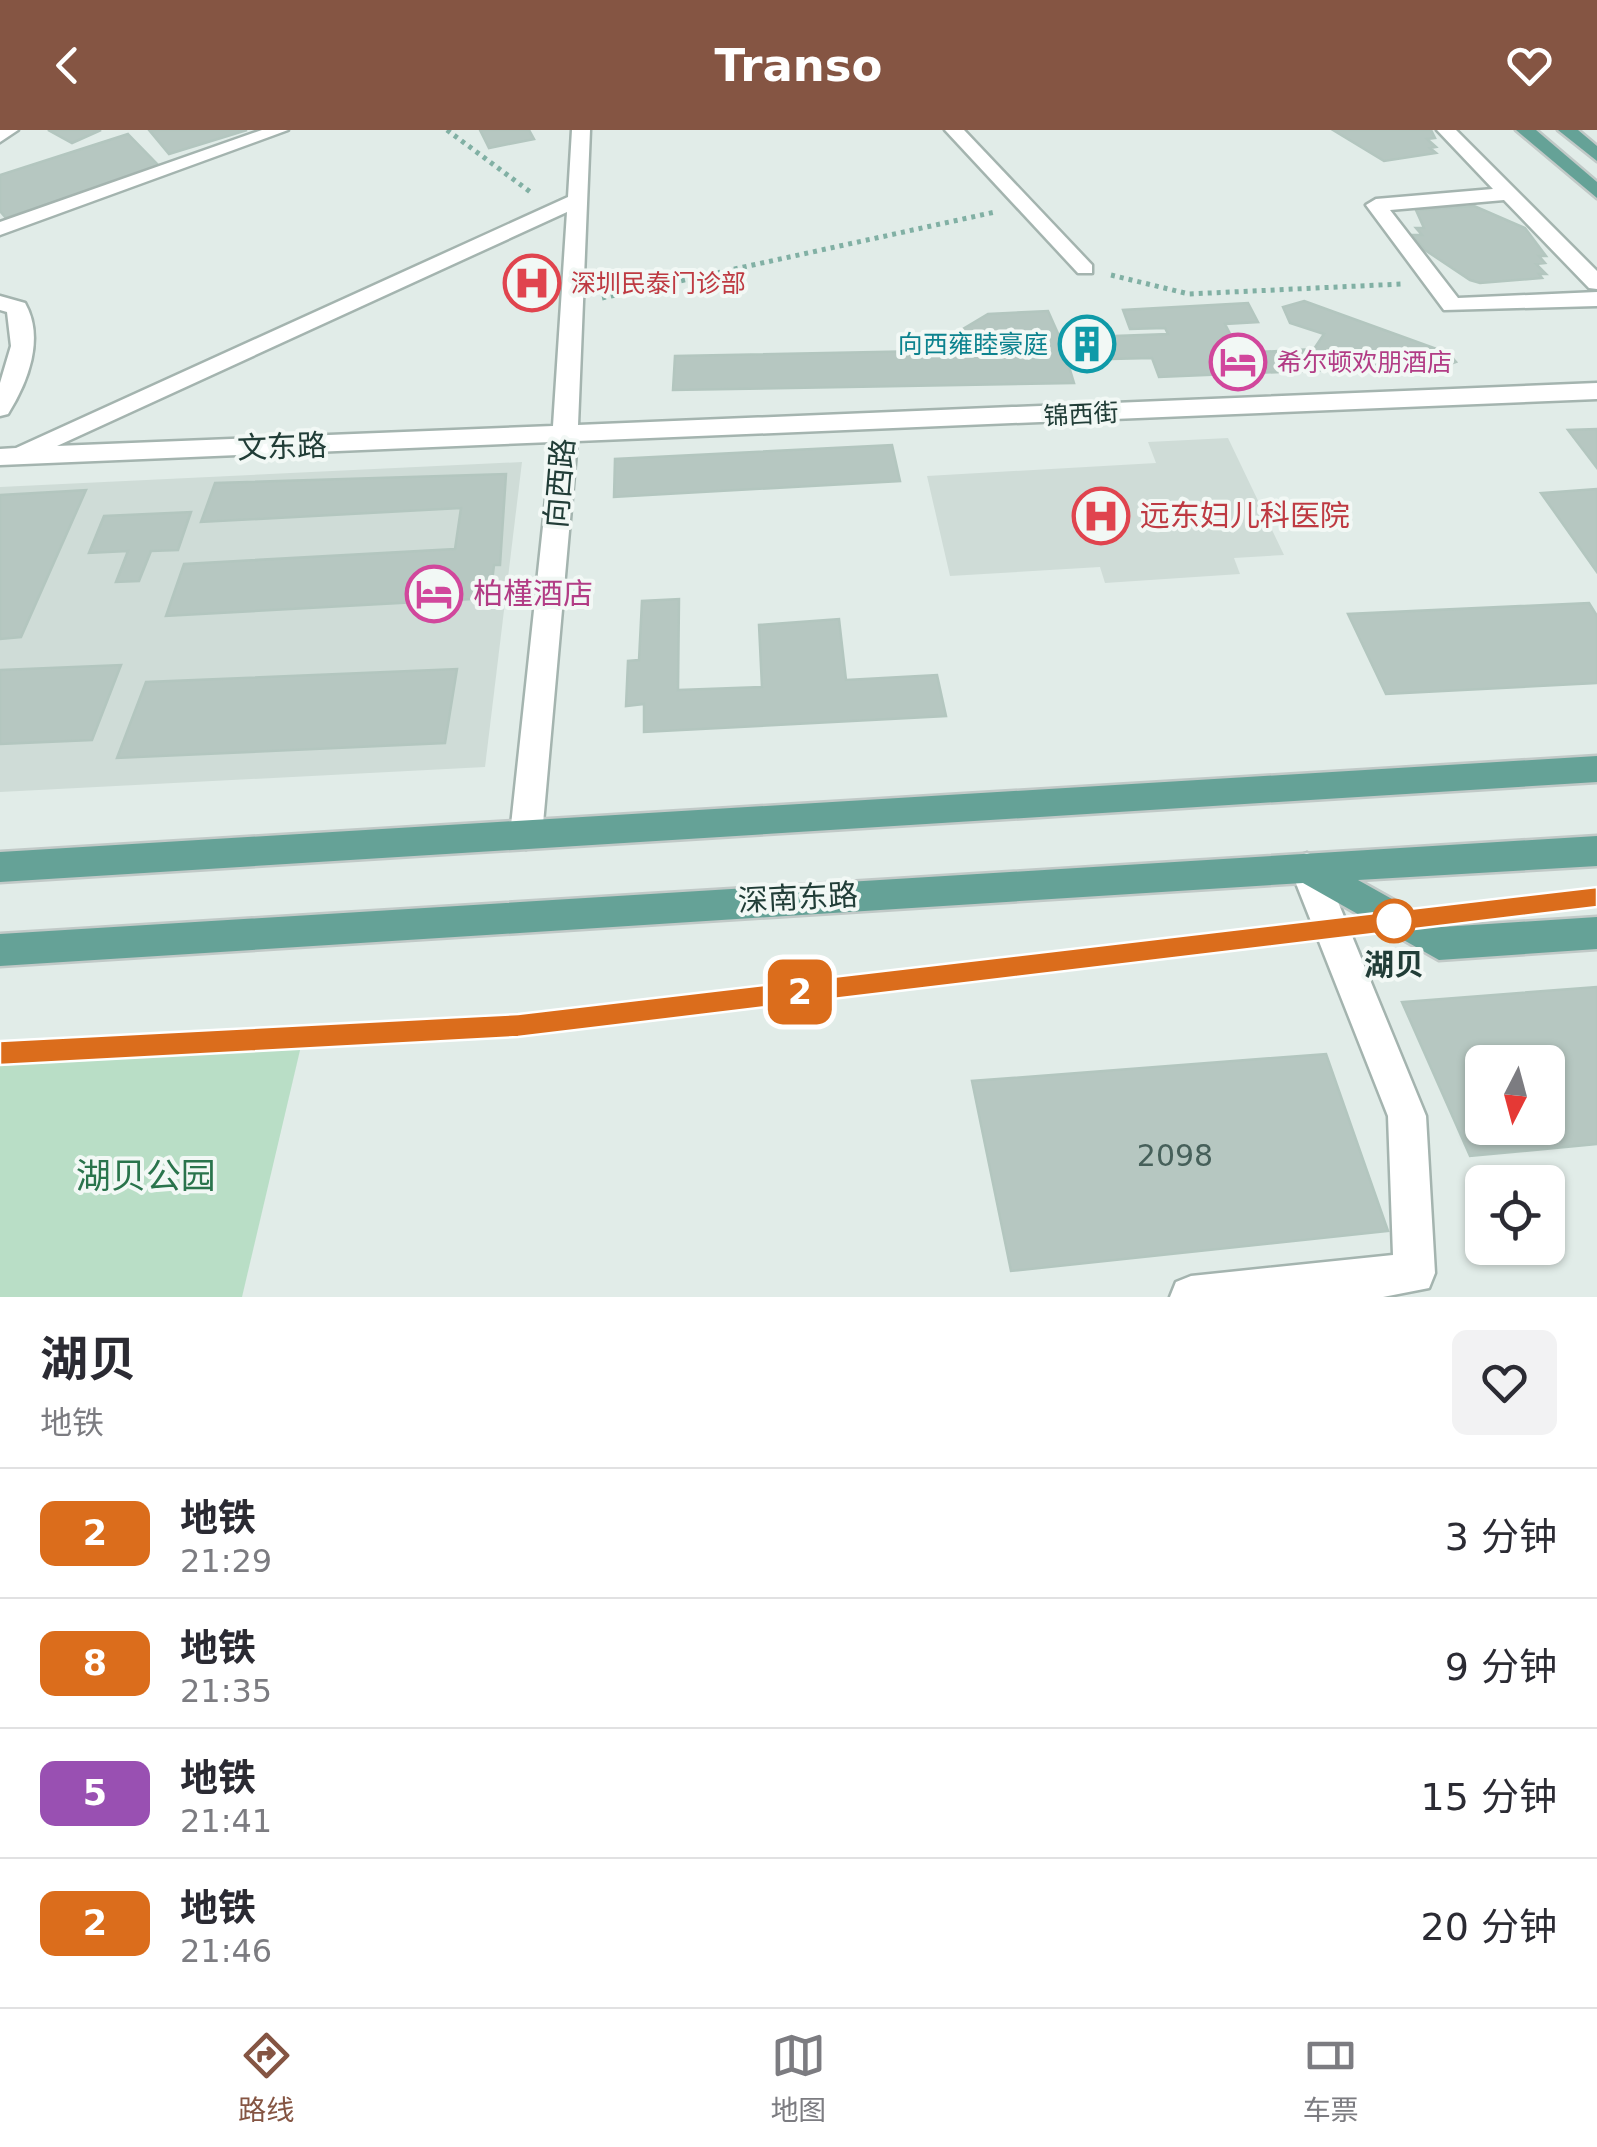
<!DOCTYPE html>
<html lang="zh">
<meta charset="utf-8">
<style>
body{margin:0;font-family:"DejaVu Sans","Noto Sans SC",sans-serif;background:#f2f2f3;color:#2b2b33;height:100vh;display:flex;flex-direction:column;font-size:38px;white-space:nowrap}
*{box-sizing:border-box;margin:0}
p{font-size:32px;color:#7c7c81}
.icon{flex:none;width:55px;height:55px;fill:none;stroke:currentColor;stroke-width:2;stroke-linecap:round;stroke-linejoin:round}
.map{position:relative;height:1167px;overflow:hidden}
.panel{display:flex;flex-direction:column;background:#fff;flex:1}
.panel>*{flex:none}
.badge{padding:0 20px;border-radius:15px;font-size:35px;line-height:65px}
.needle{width:65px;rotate:186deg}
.buttons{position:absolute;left:1465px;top:915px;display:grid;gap:20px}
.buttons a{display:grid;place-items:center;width:100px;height:100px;border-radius:15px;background:#fff;box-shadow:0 2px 8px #0004;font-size:50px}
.map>.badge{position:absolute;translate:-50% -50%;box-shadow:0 0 0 5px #fff}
.round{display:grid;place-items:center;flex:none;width:105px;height:105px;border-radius:15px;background:#f2f2f3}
.summary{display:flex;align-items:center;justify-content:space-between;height:170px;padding:0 40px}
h1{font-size:48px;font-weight:700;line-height:75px}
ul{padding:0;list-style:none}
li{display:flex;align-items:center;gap:30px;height:130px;padding:0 40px;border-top:2px solid #e1e1e2}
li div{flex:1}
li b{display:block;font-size:38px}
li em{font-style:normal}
li .badge{min-width:110px;font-weight:700;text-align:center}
header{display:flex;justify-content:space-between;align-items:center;height:130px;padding:0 40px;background:#855543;color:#fff;font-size:45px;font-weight:700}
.tab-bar{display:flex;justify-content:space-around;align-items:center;height:140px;border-top:2px solid #e1e1e2;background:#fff;font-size:28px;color:#7c7c81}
.tab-bar a{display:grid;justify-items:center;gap:5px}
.tab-bar .active{color:#855543}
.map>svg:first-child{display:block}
.built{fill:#cfdcd7}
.green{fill:#b9dec6}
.building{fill:#b6c7c1;stroke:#b3c6bf;stroke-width:2.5;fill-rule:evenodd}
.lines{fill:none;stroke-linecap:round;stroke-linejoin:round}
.minor-casing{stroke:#a4b4af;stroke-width:5}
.major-casing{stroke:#c1c9c7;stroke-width:5}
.path{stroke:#81b0a4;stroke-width:5;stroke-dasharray:4 5;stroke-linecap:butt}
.minor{fill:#fff;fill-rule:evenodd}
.major{fill:#65a297;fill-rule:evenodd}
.line{fill:#db6d1c;stroke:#fff;stroke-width:2.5}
.stop-dot{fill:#fff;stroke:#db6d1c;stroke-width:5}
.labels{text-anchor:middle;stroke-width:8;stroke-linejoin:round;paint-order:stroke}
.far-health-label{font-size:25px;fill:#be3a42;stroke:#f2f8f5;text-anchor:start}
.far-culture-label{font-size:25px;fill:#0d838f;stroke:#f2f8f5;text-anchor:end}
.far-hotel-label{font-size:25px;fill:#b23c85;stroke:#f2f8f5;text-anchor:start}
.far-street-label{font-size:25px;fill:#213d37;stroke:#f2f8f5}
.street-label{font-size:30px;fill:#213d37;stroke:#f2f8f5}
.health-label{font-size:30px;fill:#be3a42;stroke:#f2f8f5;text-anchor:start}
.hotel-label{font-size:30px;fill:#b23c85;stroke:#f2f8f5;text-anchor:start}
.stop-label{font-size:30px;font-weight:bold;fill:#213d37;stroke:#f2f8f5}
.near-number-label{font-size:30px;fill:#46605a}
.near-park-label{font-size:35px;fill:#2a744c;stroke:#f2f8f5}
</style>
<header><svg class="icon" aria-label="back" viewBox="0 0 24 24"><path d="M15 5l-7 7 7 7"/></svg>Transo<svg class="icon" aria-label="heart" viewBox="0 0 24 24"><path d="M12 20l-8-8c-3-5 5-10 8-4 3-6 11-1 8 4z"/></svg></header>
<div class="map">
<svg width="1597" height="1167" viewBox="0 0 1597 1167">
<rect width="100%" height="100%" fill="#e1ece8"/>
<!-- built -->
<g class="built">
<polygon points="1228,308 1284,425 1234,428 1240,444 1105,453 1100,437 950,446 927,346 1156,333 1148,312"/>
<polygon points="522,332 485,637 0,662 0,357"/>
</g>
<!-- green -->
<polygon class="green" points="301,916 242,1167 0,1167 0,936"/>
<!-- building -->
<g class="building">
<polygon points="48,0 101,0 72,13"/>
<polygon points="149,0 247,0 169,24"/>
<polygon points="480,0 529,0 534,9 489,18"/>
<polygon points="1333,0 1431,0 1435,8 1427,9 1436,17 1430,18 1436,23 1384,31"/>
<polygon points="128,4 160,37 6,88 0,81 0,45"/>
<polygon points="1474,76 1525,98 1546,126 1539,126 1545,133 1536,134 1546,144 1539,144 1542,148 1480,153 1470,150 1425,120 1412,105 1422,105 1416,98 1424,98 1416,80"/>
<polygon points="1304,171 1448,223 1456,232 1436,239 1413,232 1402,237 1159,247 1152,228 1067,230 1074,253 673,260 675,226 926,221 988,184 1048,181 1060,208 1168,204 1165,198 1130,199 1123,180 1248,173 1258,192 1225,194 1240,223 1314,219 1324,204 1290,193 1283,177"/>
<polygon points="1597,299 1597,338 1568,300"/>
<polygon points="892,315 900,351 614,367 615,329"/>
<polygon points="506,344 500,435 494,435 490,468 166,486 184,434 455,419 461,378 201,392 215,353"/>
<polygon points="1597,359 1597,442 1541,363"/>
<polygon points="86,360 21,507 0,509 0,365"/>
<polygon points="191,382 178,420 151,421 139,451 116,452 128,421 89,423 104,386"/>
<polygon points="679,469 678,560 762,557 759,495 839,489 846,550 937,545 946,586 644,602 644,574 626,576 628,531 639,530 642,471"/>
<polygon points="1589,473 1597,486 1597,553 1386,564 1348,484"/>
<polygon points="121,535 92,610 0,614 0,540"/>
<polygon points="457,539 445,613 117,628 146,552"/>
<path d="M 1597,857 L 1597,1014 L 1470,1026 L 1402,872 ZM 1482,932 L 1548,932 L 1548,998 L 1482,998 Z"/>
<polygon points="1326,924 1388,1101 1011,1141 972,951"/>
</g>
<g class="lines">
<!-- minor casing -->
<g class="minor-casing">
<g id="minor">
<polygon points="0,0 18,0 0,12"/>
<polygon points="262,0 288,0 0,105 0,92"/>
<path d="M 572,0 L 590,0 L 578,295 L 1597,253 L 1597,269 L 577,311 L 542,705 L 537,715 L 526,719 L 515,715 L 510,705 L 552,312 L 0,335 L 0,319 L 16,318 L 568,67 ZM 567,82 L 553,296 L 57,316 Z"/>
<polygon points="945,0 964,0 1092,135 1092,143 1078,143"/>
<polygon points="1437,0 1456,0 1597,141 1597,159 1589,158 1504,70 1390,80 1458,168 1597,162 1597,176 1444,180 1366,75 1376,69 1493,59"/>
<path d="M 0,166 L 25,173 C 45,208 28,252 8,284 L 0,286 L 0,253 L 11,216 L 7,182 L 0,180 Z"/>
<polygon points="1307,723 1319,727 1324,738 1426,986 1435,1143 1429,1158 1383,1167 1170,1167 1176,1152 1191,1146 1393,1125 1388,986 1290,738 1295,727"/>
</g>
</g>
<!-- major casing -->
<g class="major-casing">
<g id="major">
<polygon points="1516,0 1536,0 1597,52 1597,68"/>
<polygon points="1558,0 1578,0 1597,16 1597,31"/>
<polygon points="1597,626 1597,652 0,752 0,722"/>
<polygon points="1597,706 1597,736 1358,750 1442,797 1597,787 1597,819 1439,830 1303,753 0,836 0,804"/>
</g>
</g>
<!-- path -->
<g class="path">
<polyline points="447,0 533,64"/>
<polyline points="1111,145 1189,164 1401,154"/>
<polyline points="602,168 995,82"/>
</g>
<!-- minor -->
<use href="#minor" class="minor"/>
<!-- major -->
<use href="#major" class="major"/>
</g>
<!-- line -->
<polygon class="line" points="1597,757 1597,777 518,907 0,935 0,911 518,884"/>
<!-- icons -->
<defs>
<g id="hospital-ring" transform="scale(2.875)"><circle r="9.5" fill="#f2f8f5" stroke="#e0444e" stroke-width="1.5"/><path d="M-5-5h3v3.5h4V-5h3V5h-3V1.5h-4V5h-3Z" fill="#e0444e"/></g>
<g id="building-ring" transform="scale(2.875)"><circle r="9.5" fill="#f2f8f5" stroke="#0f9aa8" stroke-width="1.5"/><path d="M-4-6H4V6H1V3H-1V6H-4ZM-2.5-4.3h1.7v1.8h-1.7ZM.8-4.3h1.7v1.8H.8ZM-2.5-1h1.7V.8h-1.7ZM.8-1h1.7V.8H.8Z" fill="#0f9aa8"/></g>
<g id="hotel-ring" transform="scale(2.875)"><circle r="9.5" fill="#f2f8f5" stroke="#d1479c" stroke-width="1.5"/><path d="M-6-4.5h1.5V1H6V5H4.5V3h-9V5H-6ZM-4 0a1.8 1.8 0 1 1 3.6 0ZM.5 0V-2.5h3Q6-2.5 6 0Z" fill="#d1479c"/></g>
</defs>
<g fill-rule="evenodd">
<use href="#hospital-ring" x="532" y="153"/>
<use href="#building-ring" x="1087" y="214"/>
<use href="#hotel-ring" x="1238" y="232"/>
<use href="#hospital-ring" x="1101" y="386"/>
<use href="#hotel-ring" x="434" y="464"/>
</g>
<!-- markers -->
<circle class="stop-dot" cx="1394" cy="791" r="20"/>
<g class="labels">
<!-- far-health labels -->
<g class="far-health-label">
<text x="571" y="162">深圳民泰门诊部</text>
</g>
<!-- far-culture labels -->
<g class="far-culture-label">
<text x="1048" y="223">向西雍睦豪庭</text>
</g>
<!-- far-hotel labels -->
<g class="far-hotel-label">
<text x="1277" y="241">希尔顿欢朋酒店</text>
</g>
<!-- far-street labels -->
<g class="far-street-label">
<text transform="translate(1081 284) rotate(-3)" y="9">锦西街</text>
</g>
<!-- street labels -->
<g class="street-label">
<text transform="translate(282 317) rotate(-2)" y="10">文东路</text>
<text transform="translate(560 353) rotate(-85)" y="10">向西路</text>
<text transform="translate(798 768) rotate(-3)" y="10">深南东路</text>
</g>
<!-- health labels -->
<g class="health-label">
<text x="1140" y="396">远东妇儿科医院</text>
</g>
<!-- hotel labels -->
<g class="hotel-label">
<text x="473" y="474">柏槿酒店</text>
</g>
<!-- stop labels -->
<g class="stop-label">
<text x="1394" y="845">湖贝</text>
</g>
<!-- near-number labels -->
<g class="near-number-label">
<text x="1175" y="1036">2098</text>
</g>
<!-- near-park labels -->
<g class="near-park-label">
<text x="146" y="1058">湖贝公园</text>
</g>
</g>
</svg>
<div class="buttons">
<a><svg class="needle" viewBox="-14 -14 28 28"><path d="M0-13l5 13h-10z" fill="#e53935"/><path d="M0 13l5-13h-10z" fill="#7c7c81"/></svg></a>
<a><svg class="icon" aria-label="locate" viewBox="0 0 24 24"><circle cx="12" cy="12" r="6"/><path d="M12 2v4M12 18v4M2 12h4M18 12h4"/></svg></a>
</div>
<b class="badge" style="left:800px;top:862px;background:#db6d1c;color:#fff">2</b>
</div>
<section class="panel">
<div class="summary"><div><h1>湖贝</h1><p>地铁</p></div><a class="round"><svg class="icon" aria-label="heart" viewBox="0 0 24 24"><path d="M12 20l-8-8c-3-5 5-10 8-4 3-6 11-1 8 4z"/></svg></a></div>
<ul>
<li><span class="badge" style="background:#db6d1c;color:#fff">2</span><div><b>地铁</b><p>21:29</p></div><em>3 分钟</em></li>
<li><span class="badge" style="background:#db6d1c;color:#fff">8</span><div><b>地铁</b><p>21:35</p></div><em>9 分钟</em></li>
<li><span class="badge" style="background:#9950b2;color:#fff">5</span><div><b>地铁</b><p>21:41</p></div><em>15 分钟</em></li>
<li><span class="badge" style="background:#db6d1c;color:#fff">2</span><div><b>地铁</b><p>21:46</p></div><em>20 分钟</em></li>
</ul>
</section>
<nav class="tab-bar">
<a class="active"><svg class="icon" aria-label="directions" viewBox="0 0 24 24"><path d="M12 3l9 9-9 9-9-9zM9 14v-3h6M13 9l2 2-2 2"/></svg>路线</a>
<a><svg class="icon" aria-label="map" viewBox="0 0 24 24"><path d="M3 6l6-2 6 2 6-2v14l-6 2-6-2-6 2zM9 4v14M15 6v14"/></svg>地图</a>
<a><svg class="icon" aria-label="tickets" viewBox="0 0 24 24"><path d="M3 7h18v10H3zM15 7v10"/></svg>车票</a>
</nav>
